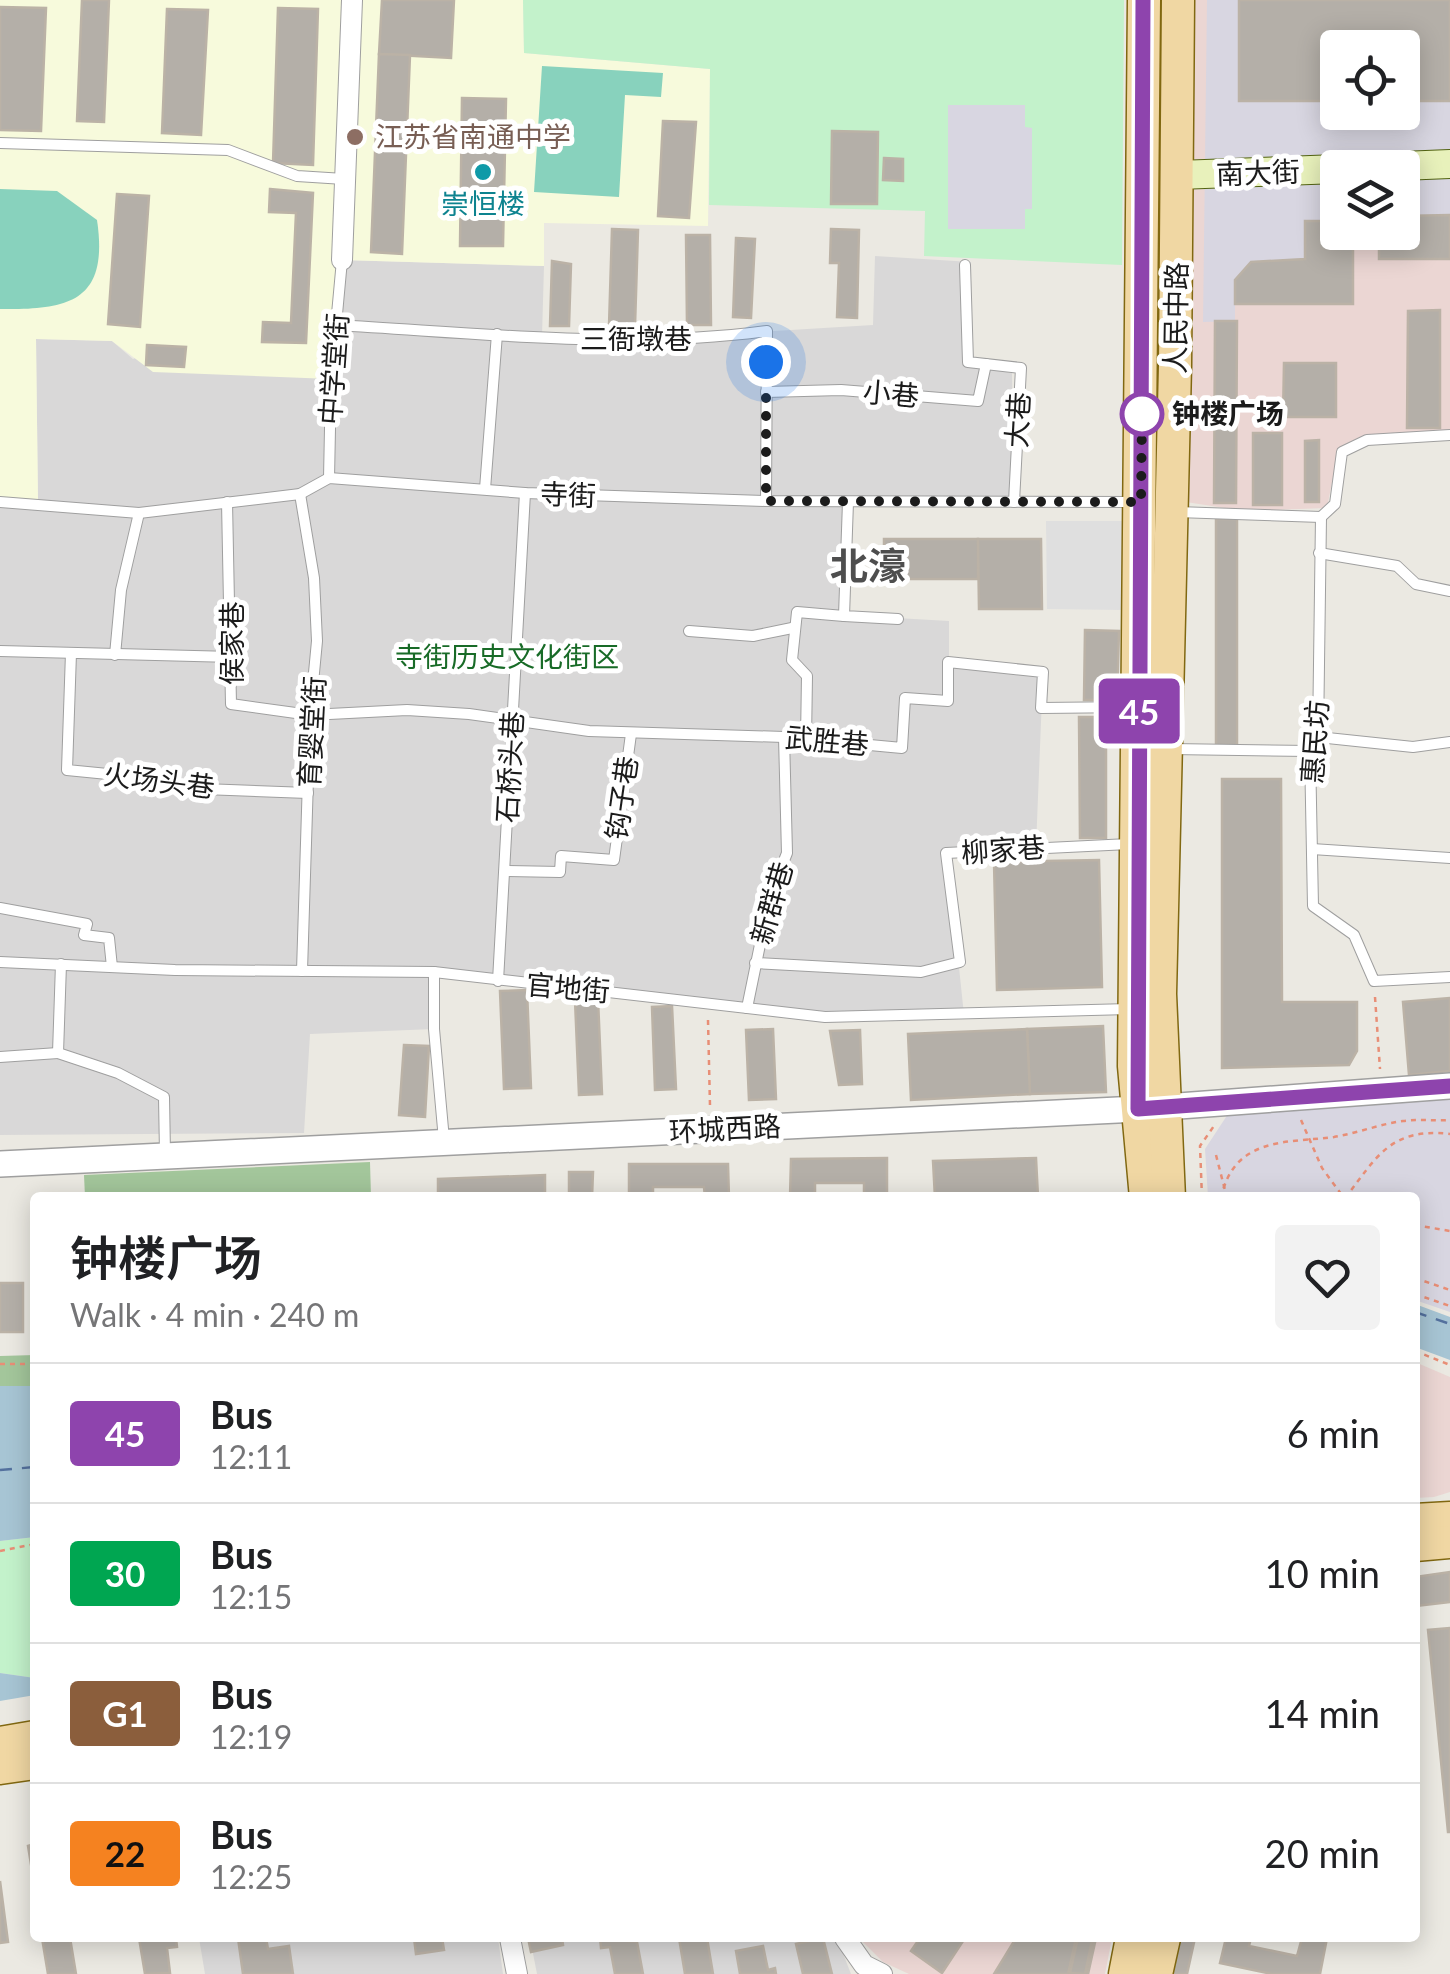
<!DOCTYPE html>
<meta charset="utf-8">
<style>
body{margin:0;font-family:Lato,"Noto Sans SC",sans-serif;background:#f2f2f2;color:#202124;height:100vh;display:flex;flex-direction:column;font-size:38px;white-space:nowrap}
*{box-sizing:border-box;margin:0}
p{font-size:32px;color:#757577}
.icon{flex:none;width:55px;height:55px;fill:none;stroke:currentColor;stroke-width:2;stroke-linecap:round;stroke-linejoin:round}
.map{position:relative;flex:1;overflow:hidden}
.sheet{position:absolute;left:30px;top:1192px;width:1390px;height:750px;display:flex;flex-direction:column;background:#fff;border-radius:10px;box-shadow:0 5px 25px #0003}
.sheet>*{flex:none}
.badge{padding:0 20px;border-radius:8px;font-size:35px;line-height:65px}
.controls{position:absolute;left:1320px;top:30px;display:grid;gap:20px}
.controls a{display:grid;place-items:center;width:100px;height:100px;border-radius:10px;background:#fff;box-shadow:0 5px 25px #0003;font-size:50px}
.you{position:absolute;width:50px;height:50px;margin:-25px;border:8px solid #fff;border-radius:50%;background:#1a73e8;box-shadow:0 0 0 15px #1a73e833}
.map>.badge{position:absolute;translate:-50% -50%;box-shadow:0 0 0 5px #fff}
.round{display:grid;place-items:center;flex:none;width:105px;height:105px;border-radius:10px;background:#f2f2f2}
.headline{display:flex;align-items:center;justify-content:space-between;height:170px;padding:0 40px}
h1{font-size:48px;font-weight:600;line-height:75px}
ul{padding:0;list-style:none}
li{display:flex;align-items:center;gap:30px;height:140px;padding:0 40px;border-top:2px solid #e0e0e0}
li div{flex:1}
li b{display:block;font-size:38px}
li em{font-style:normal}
li .badge{min-width:110px;font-weight:700;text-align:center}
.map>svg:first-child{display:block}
.residential{fill:#d9d8d8}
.commercial{fill:#ebd6d3;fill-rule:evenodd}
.education{fill:#f7fadc}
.forest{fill:#a3c69b}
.park{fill:#c3f2cb}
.pitch{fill:#88d2bd}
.parking{fill:#dfdfdf}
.plaza{fill:#d8d6e1}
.water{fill:#a7c5d4}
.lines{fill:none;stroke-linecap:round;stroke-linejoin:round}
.ferry{stroke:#54719e;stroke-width:2.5;stroke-dasharray:12 10;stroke-linecap:butt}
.building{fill:#b4afa8;stroke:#bbb2a6;stroke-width:2.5}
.service-casing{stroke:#9f9f9f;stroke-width:12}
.minor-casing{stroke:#9f9f9f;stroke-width:22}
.tertiary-casing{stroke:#9f9f9f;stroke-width:28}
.secondary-casing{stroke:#526311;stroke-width:30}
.primary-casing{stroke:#816811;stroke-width:35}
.path{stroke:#e88e76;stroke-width:2.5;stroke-dasharray:5 5;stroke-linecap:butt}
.service{stroke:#fff;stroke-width:10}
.minor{stroke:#fff;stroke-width:20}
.tertiary{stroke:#fff;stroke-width:25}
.secondary{stroke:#e8f1bb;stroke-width:28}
.primary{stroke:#f0d7a3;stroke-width:32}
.line-casing{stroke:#fff;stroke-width:22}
.line{stroke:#8e44ad;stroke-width:15}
.walk{stroke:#1b1b1b;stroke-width:10;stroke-dasharray:0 18}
.education-dot{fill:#8d6e63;stroke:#fff;stroke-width:4}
.culture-dot{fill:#0f9aa8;stroke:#fff;stroke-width:4}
.stop-dot{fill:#fff;stroke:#8e44ad;stroke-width:5}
.labels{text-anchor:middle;stroke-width:10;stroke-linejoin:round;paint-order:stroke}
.education-label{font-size:28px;fill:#785e54;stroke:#fff;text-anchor:start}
.street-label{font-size:28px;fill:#1b1b1b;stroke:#fff}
.culture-label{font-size:28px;fill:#0d838f;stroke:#fff}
.stop-label{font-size:28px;font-weight:bold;fill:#1b1b1b;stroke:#fff;text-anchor:start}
.park-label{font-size:28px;fill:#186b27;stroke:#fff}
.district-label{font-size:38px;font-weight:bold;fill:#4e4e4e;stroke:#fff}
</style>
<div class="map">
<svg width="1450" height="1974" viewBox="0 0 1450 1974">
<rect width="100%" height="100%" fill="#ebe9e2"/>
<!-- residential -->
<g class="residential">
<polygon points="875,256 971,262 967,365 1012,373 1014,502 848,502 844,615 949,621 949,662 1043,672 1036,847 947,853 964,1015 825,1017 434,972 434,1029 310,1034 304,1133 0,1135 0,502 38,502 36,339 112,341 133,359 342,260 544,266 542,336 608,341 873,325"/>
<polygon points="199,1938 498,1938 503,1974 205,1974"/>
<polygon points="530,1938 837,1938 851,1974 537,1974"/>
</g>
<!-- commercial -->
<g class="commercial">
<path d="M 1190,0 L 1450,0 L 1450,430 L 1360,437 L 1338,451 L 1327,508 L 1244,511 L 1186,502 ZM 1338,48 L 1402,48 L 1402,112 L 1338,112 ZM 1338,168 L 1402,168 L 1402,232 L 1338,232 Z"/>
<polygon points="1415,1362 1450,1377 1450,1492 1434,1497 1415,1498"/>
<polygon points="859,1938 1112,1938 1105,1974 909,1974 883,1962"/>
</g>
<!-- education -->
<polygon class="education" points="0,0 523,0 524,53 710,69 708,226 544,223 544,266 342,260 331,379 153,372 112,341 36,339 38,502 0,502"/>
<!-- forest -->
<g class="forest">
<polygon points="370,1162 371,1197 85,1197 84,1175"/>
<polygon points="35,1355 35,1386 0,1386 0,1356"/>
</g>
<!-- park -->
<g class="park">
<polygon points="523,0 1124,0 1122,265 924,256 925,211 709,205 710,69 524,53"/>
<polygon points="35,1537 35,1678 0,1673 0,1541"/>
</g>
<!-- pitch -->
<g class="pitch">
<polygon points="542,66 663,73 661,97 625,95 619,197 534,192"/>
<path d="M 0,189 L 57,191 L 97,220 C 109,301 70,310 0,309 Z"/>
</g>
<!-- parking -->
<polygon class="parking" points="1046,521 1123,521 1122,610 1047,609"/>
<!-- plaza -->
<g class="plaza">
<polygon points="1207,0 1239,0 1239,101 1337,101 1338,112 1402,112 1403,101 1450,101 1450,215 1403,216 1402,168 1338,168 1337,221 1305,221 1305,259 1251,262 1235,280 1235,321 1203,322"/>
<polygon points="948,105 1025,105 1025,127 1032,128 1032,209 1025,209 1025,229 948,229"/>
<polygon points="1450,1099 1450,1312 1415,1300 1415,1198 1208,1197 1205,1149 1228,1114"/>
</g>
<!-- water -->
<g class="water">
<polygon points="1415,1304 1450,1317 1450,1360 1415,1347"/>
<polygon points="0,1386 35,1386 35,1537 0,1541"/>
<polygon points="0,1673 35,1678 35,1695 0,1701"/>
</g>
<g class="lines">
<!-- ferry -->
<g class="ferry">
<polyline points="1415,1312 1450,1324"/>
<polyline points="0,1470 35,1467"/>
</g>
</g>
<!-- building -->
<g class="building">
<polygon points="82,0 109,0 104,122 77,121"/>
<polygon points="382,0 454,0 451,58 379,54"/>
<polygon points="1239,0 1450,0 1450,101 1402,101 1402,48 1338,48 1338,101 1239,101"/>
<polygon points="0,7 46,8 41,131 0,130"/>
<polygon points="278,8 318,9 313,165 273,163"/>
<polygon points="167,9 208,10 201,135 162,133"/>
<polygon points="379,54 410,55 402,254 371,252"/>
<polygon points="462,98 506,99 503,246 460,246"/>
<polygon points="663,121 696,122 689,218 658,216"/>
<polygon points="832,131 878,132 877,204 831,204"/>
<polygon points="884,158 903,159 903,181 883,180"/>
<polygon points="270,189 313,193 306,343 262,342 263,322 291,323 296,213 269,212"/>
<polygon points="117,194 149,196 140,327 108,324"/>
<polygon points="1450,215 1450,259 1379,259 1379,232 1402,232 1402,216"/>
<polygon points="1305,221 1338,221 1338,232 1353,232 1353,304 1235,304 1235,280 1251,262 1305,259"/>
<polygon points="612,229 638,230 635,326 609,326"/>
<polygon points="831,229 859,230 857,318 837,317 839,263 830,263"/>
<polygon points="686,235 710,235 711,325 687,325"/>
<polygon points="736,238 755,239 751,318 733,317"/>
<polygon points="552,261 571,264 569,326 550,326"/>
<polygon points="1440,310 1440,428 1407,428 1408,311"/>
<polygon points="1215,321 1237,321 1236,503 1214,503"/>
<polygon points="147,345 186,347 184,367 146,365"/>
<polygon points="1284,363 1336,363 1336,417 1283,417"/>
<rect x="1253" y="433" width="29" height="72"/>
<polygon points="1319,440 1319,502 1305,502 1305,441"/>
<rect x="1216" y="519" width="21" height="226"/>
<rect x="884" y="539" width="94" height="40"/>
<polygon points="978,539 1041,539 1042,609 979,609"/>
<polygon points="1085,630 1119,631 1117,700 1084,700"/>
<polygon points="1079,717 1106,717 1106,838 1080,838"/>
<polygon points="1222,779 1281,779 1282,1002 1357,1002 1357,1051 1349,1065 1222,1068"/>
<polygon points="1099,860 1102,987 997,990 994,862"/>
<polygon points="527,990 531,1088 504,1089 500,991"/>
<polygon points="1450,998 1450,1071 1409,1075 1403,1002"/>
<polygon points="598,999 602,1094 579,1095 575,1000"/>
<polygon points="672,1006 676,1089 655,1090 652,1007"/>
<polygon points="1103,1026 1106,1092 1030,1094 1027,1029"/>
<polygon points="773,1029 776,1099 749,1100 746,1030"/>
<polygon points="1027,1029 1030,1094 911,1100 908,1034"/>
<polygon points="860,1030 862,1084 839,1085 830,1031"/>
<polygon points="404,1045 429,1046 425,1117 399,1115"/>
<polygon points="887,1158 887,1198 864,1198 864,1183 815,1183 815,1198 790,1198 791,1159"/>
<polygon points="1036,1158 1038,1197 935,1198 933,1161"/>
<polygon points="629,1164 728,1164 729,1198 705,1198 704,1187 653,1187 653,1198 629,1198"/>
<polygon points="569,1172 593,1172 592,1198 569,1198"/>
<polygon points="545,1175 545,1198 438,1198 438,1179"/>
<rect x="0" y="1283" width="23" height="49"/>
<polygon points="1450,1572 1450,1602 1415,1606 1415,1577"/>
<polygon points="1450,1628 1450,1832 1448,1832 1428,1630"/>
<polygon points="35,1844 35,1889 28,1846"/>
<polygon points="0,1881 8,1942 0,1943"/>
<polygon points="42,1938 70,1938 76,1974 48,1974"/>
<polygon points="139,1938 176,1938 177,1947 167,1948 170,1973 145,1974"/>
<polygon points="238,1938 266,1938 268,1949 289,1946 293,1974 243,1974"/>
<polygon points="414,1938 442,1938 444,1950 416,1954"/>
<polygon points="528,1938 562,1938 563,1945 531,1952"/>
<polygon points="600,1938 637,1942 643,1974 615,1974 610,1947 601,1948"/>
<polygon points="679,1938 707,1938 713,1974 685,1974"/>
<polygon points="823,1938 832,1974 803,1974 796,1944"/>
<polygon points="920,1938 965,1938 942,1973 911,1951"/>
<polygon points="1016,1938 1096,1938 1088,1974 994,1974"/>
<polygon points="1076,1938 1094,1938 1086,1974 1068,1974"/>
<polygon points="1078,1938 1092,1940 1085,1974 1070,1973"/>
<polygon points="1122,1938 1195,1938 1187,1974 1113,1974"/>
<polygon points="1226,1938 1251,1938 1249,1946 1297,1956 1302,1938 1327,1938 1320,1974 1272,1974 1220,1963"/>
<polygon points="763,1946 768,1970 775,1968 776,1974 740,1974 736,1951"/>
</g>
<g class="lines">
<!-- service casing -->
<g class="service-casing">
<g id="service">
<polyline points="0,143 228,150 297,176 344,179"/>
<polyline points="965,265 968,362 1021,368 1014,502"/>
<path d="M 336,325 C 479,333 624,350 767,331 L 766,501"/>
<polyline points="766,392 841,390 978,401 986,364"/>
<polyline points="329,478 331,379 342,260"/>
<polyline points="485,489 497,334"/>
<polyline points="300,494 314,578 317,641 310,715 302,971"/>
<polyline points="0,502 139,513 300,494 329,478 525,493 766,501 1135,502"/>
<polyline points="227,502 231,704 310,715 407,710 469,714 589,731 784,737 902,748 905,698 948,701 948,662 1043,672 1041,708 1133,707"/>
<polyline points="848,502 844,616 898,619"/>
<polyline points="1177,512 1321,517"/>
<polyline points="1321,517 1318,737 1310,751 1313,906 1354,935 1374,981 1450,977"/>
<polyline points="1321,517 1335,504 1342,452 1367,440 1450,435"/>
<polyline points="1319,553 1397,566 1416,584 1450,591"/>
<polyline points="689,631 753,636 792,628"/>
<polyline points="0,651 233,657"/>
<polyline points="71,653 67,770 128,776 177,788 308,793"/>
<polyline points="115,655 121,590 139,513"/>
<polyline points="1318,737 1413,747 1450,742"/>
<polyline points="806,739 807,676 792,660 797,612 844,616"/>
<polyline points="1171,749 1310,751"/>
<polyline points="1312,849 1450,858"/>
<polyline points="505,871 560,872 561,856 614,860 631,734"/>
<polyline points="0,908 87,924 84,935 109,938 112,967"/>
<polyline points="0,962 175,970 434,972 825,1017 1129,1009"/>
<polyline points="755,963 921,972 960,962 946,853 1129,844"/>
<polyline points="61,964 58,1053 118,1073 164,1097 165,1154"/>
<polyline points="434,972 434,1029 444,1140"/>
<polyline points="498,981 525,493"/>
<polyline points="747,1008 770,896 787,853 784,737"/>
<polyline points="0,1057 58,1053"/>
</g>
</g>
<!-- minor casing -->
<g class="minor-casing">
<g id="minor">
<polyline points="342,260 352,0"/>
<polyline points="510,1938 517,1974"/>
<polyline points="845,1938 864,1965 882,1974"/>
</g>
</g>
<!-- tertiary casing -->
<g class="tertiary-casing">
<polyline id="tertiary" points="0,1164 1138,1109 1450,1086"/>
</g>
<!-- secondary casing -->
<g class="secondary-casing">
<g id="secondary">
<polyline points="1353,168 1450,164"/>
<polyline points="1178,175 1338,169"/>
</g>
</g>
<!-- primary casing -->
<g class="primary-casing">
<g id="primary">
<polyline points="1144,0 1134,1066 1146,1198"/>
<polyline points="1169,1198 1160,994 1175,366 1178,0"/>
<polyline points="1415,1520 1450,1518"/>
<polyline points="1415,1545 1450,1542"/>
<polyline points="0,1743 35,1737"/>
<polyline points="0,1768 35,1763"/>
<polyline points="1125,1974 1132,1938"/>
<polyline points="1156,1974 1164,1938"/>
</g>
</g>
<!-- path -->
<g class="path">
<polyline points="1375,997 1380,1069"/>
<polyline points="708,1020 710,1106"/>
<polyline points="1301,1120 1322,1168 1344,1198"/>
<polyline points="1216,1155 1227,1198"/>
<polyline points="1202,1198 1200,1146 1216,1123"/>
<path d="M 1221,1198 C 1234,1136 1288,1143 1334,1137 C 1358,1133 1380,1124 1403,1121 C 1419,1119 1434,1121 1450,1120"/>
<path d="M 1345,1198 C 1376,1159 1389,1127 1450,1134"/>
<polyline points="1415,1225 1450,1231"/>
<polyline points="1415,1278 1450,1290"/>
<polyline points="1415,1294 1450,1306"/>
<polyline points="1415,1351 1450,1365"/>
<polyline points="0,1364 35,1364"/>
<polyline points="0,1551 35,1544"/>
</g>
<!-- service -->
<use href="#service" class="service"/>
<!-- minor -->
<use href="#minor" class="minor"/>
<!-- tertiary -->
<use href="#tertiary" class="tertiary"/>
<!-- secondary -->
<use href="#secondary" class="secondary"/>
<!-- primary -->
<use href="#primary" class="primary"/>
</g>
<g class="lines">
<!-- line casing -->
<g class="line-casing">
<polyline id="line" points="1143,0 1138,1109 1450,1086"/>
</g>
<!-- line -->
<use href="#line" class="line"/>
<!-- walk -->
<polyline class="walk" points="766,362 766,501 1141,502 1142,414"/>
</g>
<!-- markers -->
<circle class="education-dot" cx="355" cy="137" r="10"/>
<circle class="culture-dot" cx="483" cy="172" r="10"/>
<circle class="stop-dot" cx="1142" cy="414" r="20"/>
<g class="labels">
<!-- education labels -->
<g class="education-label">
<text x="375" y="147">江苏省南通中学</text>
</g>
<!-- street labels -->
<g class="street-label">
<text transform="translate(1258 173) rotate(-2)" y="10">南大街</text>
<text transform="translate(1176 318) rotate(-89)" y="10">人民中路</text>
<text x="636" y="349">三衙墩巷</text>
<text transform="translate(334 369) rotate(-86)" y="10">中学堂街</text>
<text transform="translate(891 394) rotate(5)" y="10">小巷</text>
<text transform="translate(1018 420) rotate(-87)" y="10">大巷</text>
<text transform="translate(568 495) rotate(2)" y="10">寺街</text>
<text transform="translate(232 643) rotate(-90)" y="10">侯家巷</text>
<text transform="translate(312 732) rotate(-87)" y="10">育婴堂街</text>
<text transform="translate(827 741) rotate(5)" y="10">武胜巷</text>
<text transform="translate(1315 742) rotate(-86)" y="10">惠民坊</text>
<text transform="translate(510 767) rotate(-87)" y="10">石桥头巷</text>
<text transform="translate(159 781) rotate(7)" y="10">火场头巷</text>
<text transform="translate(622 798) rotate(-82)" y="10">钩子巷</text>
<text transform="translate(1003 850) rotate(-4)" y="10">柳家巷</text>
<text transform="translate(772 903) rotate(-74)" y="10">新群巷</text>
<text transform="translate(568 988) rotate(5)" y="10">官地街</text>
<text transform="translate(725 1129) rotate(-3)" y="10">环城西路</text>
</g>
<!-- culture labels -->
<g class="culture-label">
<text x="483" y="214">崇恒楼</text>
</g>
<!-- stop labels -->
<g class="stop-label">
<text x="1172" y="424">钟楼广场</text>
</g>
<!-- park labels -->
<g class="park-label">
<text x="507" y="667">寺街历史文化街区</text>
</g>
<!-- district labels -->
<g class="district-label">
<text x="868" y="580">北濠</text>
</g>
</g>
</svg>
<div class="controls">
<a><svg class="icon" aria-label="locate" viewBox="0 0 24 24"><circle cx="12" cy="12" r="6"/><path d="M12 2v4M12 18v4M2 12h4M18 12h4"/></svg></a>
<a><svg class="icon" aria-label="layers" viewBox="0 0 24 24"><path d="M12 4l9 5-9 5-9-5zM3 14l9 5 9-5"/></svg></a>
</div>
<div class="you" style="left:766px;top:362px"></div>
<b class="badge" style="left:1139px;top:711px;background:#8e44ad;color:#fff">45</b>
<section class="sheet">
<div class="headline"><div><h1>钟楼广场</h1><p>Walk · 4 min · 240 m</p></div><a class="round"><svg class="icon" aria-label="heart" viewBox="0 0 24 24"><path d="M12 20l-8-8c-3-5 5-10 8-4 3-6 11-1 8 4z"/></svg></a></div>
<ul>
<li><span class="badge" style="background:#8e44ad;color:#fff">45</span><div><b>Bus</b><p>12:11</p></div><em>6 min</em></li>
<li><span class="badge" style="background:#00a651;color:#fff">30</span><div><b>Bus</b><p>12:15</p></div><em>10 min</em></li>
<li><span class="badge" style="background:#8b5e3c;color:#fff">G1</span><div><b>Bus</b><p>12:19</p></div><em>14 min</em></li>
<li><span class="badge" style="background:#f58220;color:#111">22</span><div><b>Bus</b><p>12:25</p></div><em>20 min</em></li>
</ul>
</section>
</div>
